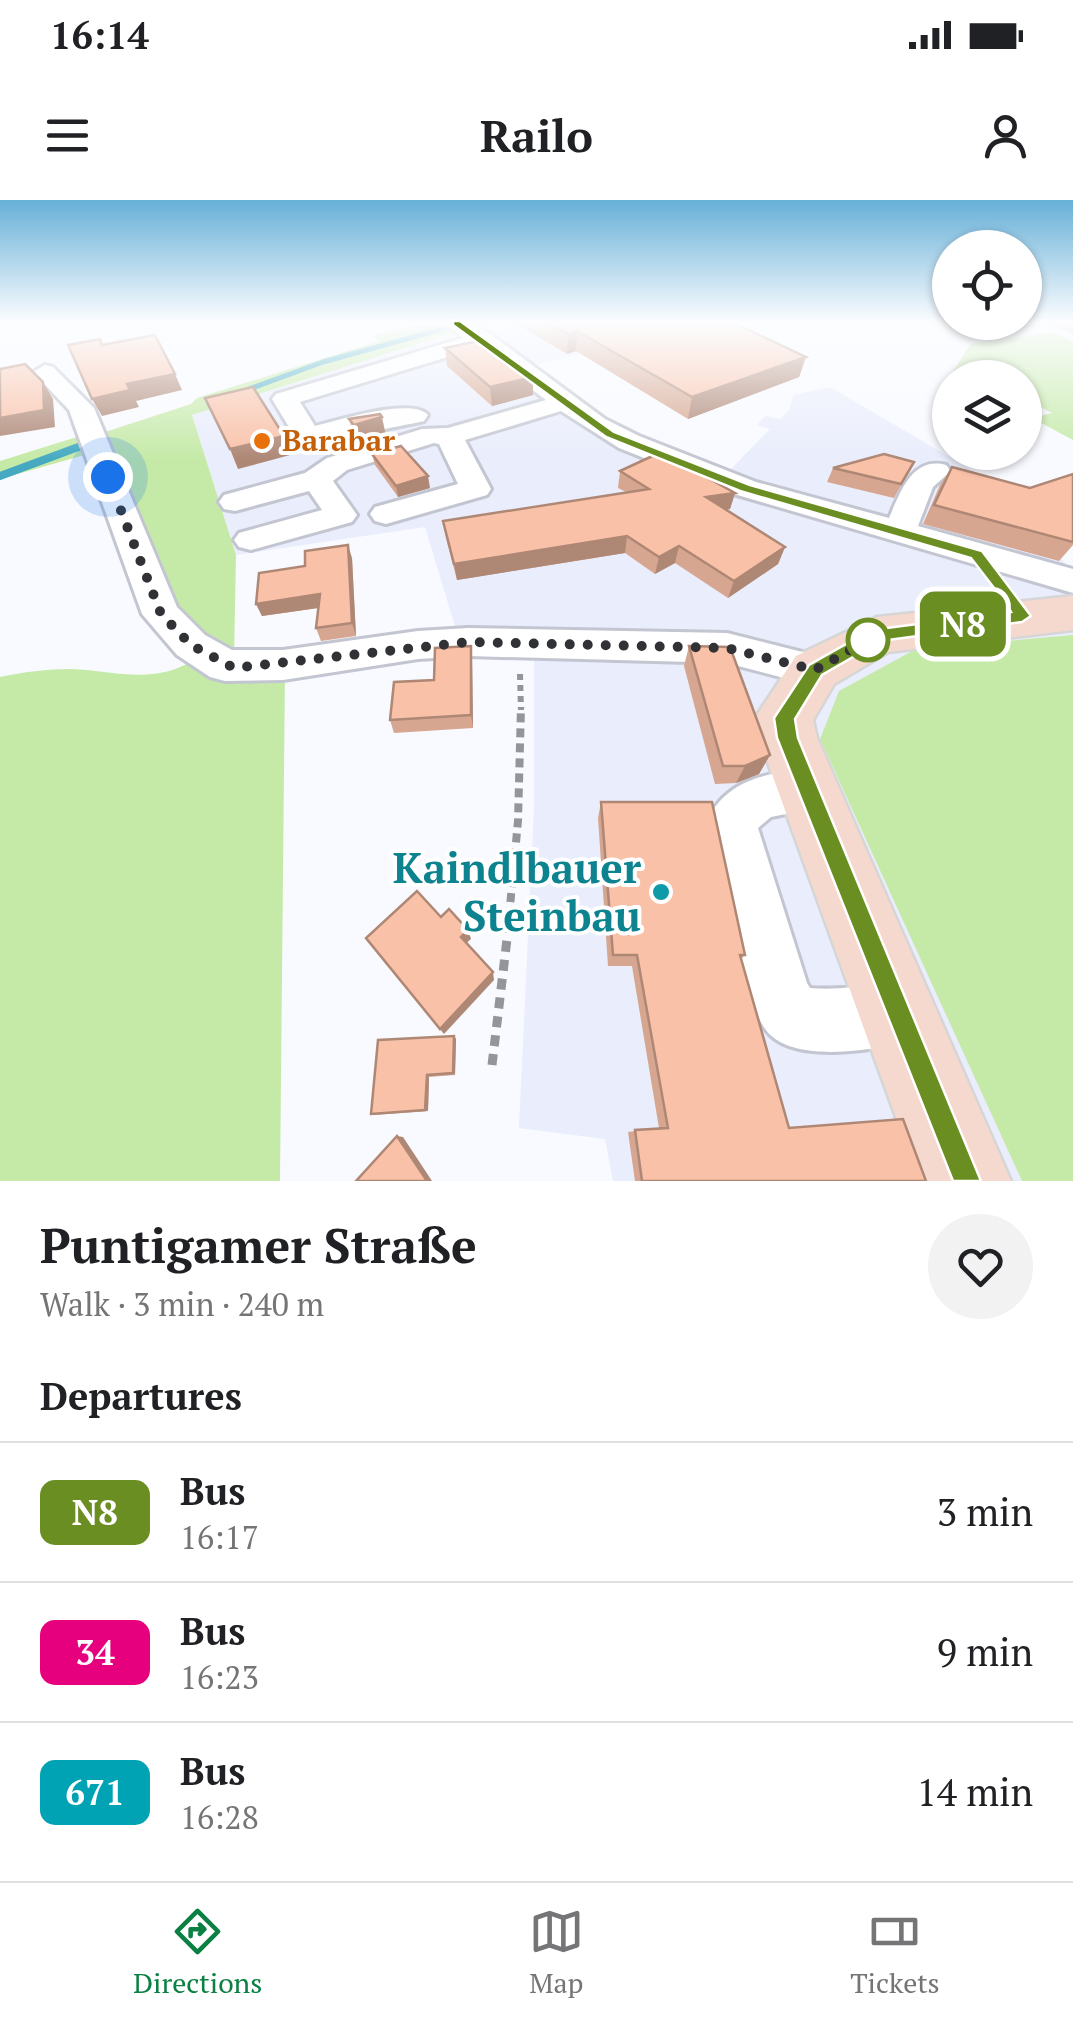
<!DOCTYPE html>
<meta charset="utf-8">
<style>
body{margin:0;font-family:"PT Serif",serif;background:#f2f2f2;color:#202124;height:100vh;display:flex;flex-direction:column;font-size:38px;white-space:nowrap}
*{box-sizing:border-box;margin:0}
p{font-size:32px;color:#757577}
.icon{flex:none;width:55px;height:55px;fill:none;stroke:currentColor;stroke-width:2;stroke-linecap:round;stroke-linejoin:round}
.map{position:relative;height:981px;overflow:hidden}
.details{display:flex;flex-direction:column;background:#fff;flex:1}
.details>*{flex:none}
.badge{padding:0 20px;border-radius:15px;font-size:35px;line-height:65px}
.tools{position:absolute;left:932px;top:30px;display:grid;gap:20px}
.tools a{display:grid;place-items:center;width:110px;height:110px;border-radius:50%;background:#fff;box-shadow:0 2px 8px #0004;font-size:50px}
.you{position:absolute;width:50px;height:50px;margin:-25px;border:8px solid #fff;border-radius:50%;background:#1a73e8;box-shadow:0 0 0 15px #1a73e833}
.map>.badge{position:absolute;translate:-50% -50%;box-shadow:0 0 0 5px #fff}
h2{padding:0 40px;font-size:38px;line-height:90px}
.round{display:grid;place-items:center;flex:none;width:105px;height:105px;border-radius:52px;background:#f2f2f2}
.summary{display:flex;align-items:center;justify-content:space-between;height:170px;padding:0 40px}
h1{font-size:48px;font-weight:600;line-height:75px}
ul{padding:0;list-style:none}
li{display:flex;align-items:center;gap:30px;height:140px;padding:0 40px;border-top:2px solid #e0e0e0}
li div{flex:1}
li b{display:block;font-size:38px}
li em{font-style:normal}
li .badge{min-width:110px;font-weight:700;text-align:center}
.status{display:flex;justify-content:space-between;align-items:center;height:70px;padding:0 50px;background:#fff;direction:ltr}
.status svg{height:28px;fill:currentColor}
header{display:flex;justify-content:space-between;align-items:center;height:130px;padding:0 40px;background:#fff;font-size:45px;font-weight:600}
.tabs{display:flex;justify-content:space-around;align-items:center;height:140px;border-top:2px solid #e0e0e0;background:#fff;font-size:28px;color:#757577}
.tabs a{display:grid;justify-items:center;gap:5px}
.tabs .active{color:#0b8043}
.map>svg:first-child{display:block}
.built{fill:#e9edfc}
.green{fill:#c5eaa8}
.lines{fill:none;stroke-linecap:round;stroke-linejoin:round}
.stream-far1{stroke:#45aac1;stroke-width:5}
.stream{stroke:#45aac1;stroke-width:8}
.minor-casing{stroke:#c3c6d1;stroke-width:6}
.major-casing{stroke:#d6d6d7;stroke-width:5}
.path-far2{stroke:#93959a;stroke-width:6;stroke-dasharray:6 5;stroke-linecap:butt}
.path-far1{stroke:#93959a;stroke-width:8;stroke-dasharray:9 6;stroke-linecap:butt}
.path{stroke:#93959a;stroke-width:9;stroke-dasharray:11 8;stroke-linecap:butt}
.minor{fill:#fff;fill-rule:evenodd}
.major{fill:#f6d9ce;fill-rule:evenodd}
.wall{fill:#d6a690}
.shaded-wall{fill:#ae8775}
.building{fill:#f9c1a7;stroke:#ae8775;stroke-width:2.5}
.line{fill:#6b8e23;stroke:#fff;stroke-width:2.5}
.walk{stroke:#303236;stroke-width:10;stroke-dasharray:0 18}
.food-dot{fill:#e8710a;stroke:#fff;stroke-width:4}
.stop-dot{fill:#fff;stroke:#6b8e23;stroke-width:5}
.culture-dot{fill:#0f9aa8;stroke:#fff;stroke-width:4}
.labels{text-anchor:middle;stroke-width:8;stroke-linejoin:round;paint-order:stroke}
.far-food-label{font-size:30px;font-weight:bold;fill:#c56008;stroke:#fff;text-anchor:start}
.near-culture-label{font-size:42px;font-weight:bold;fill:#0d838f;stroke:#fff;text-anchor:end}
</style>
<div class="status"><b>16:14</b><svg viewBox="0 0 49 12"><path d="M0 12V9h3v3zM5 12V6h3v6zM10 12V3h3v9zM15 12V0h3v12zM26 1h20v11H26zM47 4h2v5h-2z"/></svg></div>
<header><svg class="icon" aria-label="menu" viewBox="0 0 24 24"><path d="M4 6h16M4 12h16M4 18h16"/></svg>Railo<svg class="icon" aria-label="person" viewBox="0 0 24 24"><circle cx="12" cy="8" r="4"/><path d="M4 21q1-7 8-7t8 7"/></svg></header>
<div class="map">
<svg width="1073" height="981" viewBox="0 0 1073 981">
<rect width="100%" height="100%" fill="#f8faff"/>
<!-- built -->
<polygon class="built" points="484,123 639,123 595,150 525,168 596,225 730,270 770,229 757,225 765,216 780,219 790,209 793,195 830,187 982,276 1073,371 1073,981 613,981 605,939 519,928 534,608 534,459 457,433 425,327 236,355 192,215"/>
<!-- green -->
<g class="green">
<polygon points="421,123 484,123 192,215 236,355 234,458 172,414 102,233 191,204 197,198 379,141 372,136"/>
<polygon points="1051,132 1073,141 1073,240 1032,218 1052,213 1025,199 1025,178 951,175 970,144"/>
<polygon points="83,235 88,254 0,279 0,261"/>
<polygon points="1073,435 1073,981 1022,981 820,539 839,491 916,449"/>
<path d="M 194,460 L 285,470 L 280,981 L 0,981 L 0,477 C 23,472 47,469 71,469 C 116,471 153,485 194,460 Z"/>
</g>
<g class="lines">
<!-- stream-far1 -->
<polyline class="stream-far1" points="241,192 323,162 464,123"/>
<!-- stream -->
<polyline class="stream" points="0,276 81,246"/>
<!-- minor casing -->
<g class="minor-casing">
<g id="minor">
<path d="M 447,123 L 470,123 L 490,134 L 605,219 L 639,236 L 756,282 L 889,318 C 900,293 912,256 946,265 L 951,271 L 933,287 L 918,326 L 1073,369 L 1073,393 L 734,294 L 619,248 L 561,211 L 465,240 L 491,289 L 487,295 L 386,324 L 375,321 L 370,314 L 375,307 L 458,284 L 439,244 L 434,243 L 347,270 L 333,281 L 357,315 L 352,322 L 251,350 L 239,347 L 234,340 L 239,333 L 322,310 L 309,291 L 235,311 L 224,309 L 219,302 L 224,295 L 305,273 L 327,258 L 422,229 L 448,228 L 546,200 L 477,148 L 300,202 L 315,226 C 339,220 412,197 428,215 L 424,221 C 407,225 309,244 298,242 L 272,199 L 276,194 L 463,138 Z"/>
<polygon points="45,165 53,167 94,208 177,407 205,435 232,450 283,450 418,431 468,428 727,433 830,459 836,470 830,481 815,486 727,463 468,456 418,459 283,480 225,481 210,477 177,455 142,414 69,210 33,172"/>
<path d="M 809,570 L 826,576 L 833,591 L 826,606 L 771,617 L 758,628 L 807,783 L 810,788 C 848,792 885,778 920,792 L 929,814 L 920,836 C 885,850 792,866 766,830 C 740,796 718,670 706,623 C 725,580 766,572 809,570 Z"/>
</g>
</g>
<!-- major casing -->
<g class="major-casing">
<polygon id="major" points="1073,396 1073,430 888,452 834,484 813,520 817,538 1011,981 919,981 759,538 755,518 796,456 877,417"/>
</g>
<!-- path-far2 -->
<polyline class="path-far2" points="520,474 521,510"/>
<!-- path-far1 -->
<polyline class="path-far1" points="509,717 518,621 521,507"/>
<!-- path -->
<polyline class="path" points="492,865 510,714"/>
<!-- minor -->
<use href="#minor" class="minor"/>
<!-- major -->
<use href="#major" class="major"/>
</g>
<!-- wall -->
<g class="wall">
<polygon points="515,123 734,123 806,157 799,177 688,219 576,151 567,154"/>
<polygon points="1046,123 1073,123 1073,134"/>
<polygon points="445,148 533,195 492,206 447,166"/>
<polygon points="349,219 386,236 359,244 354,238"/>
<polygon points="372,254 430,288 398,297 375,265"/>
<polygon points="914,262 894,298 827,282 833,268"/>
<polygon points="952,267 1030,288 1073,274 1073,345 1059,361 923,324 940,285"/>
<polygon points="620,271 735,293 730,309 726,310 785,347 778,364 728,398 675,363 655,374 625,353 457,380 446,338 443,321 626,292 618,288"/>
<polygon points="352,358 356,436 321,441 316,428 318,408 262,416 256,404"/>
<polygon points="471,446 472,460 473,528 394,533 390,520"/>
<polygon points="689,446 770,555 759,574 736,583 715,584 684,466"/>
<polygon points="601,602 745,755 741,759 789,928 926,981 635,981 628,932 659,928 632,766 608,766 598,618"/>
<polygon points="454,836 456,839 455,875 429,877 428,911 375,915 371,914"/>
</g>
<!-- shaded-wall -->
<g class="shaded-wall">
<polygon points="577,131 576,151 567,154 568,134"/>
<polygon points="806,157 799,177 688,219 692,197"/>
<polygon points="175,174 182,190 136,201 139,207 102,216 92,199 127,184"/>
<polygon points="533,177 533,195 492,206 490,187"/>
<polygon points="43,182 53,199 55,227 0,236 0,218"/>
<polygon points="382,217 386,236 359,244 354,225"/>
<polygon points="284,236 290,255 238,269 230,249"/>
<polygon points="428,276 430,288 398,297 396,286"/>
<polygon points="735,293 730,309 701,313 706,297"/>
<polygon points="627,336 625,353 457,380 454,364"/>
<polygon points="348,345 352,358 356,436 352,423"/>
<polygon points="679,346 675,363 655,374 659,357"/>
<polygon points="785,347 778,364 728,398 734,381"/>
<polygon points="320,394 325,407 262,416 256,404"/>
<polygon points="471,446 472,460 473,528 471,515"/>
<polygon points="770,555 759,574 736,583 745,566"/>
<polygon points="468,730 471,739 463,746 461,737"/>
<polygon points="493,772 494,780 444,834 440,829"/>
<polygon points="454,836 456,839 455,875 453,873"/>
<polygon points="427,875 429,877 428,911 425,910"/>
<polygon points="397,936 403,937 432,981 427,981"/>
</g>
<!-- building -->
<g class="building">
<polygon points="548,123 734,123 806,157 692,197 577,131 568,134"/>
<polygon points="155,135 175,174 127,184 130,190 92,199 68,145 100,139 102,145"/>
<polygon points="483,140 533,177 490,187 445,148"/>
<polygon points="25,164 43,182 44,210 0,218 0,169"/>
<polygon points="253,187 284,236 230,249 205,198"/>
<polygon points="380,214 382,217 354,225 349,219"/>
<polygon points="401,246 428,276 396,286 372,254"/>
<polygon points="661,252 735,293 706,297 785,347 734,381 679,346 659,357 627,336 454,364 443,321 649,289 620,271"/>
<polygon points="884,254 914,262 901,284 833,268"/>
<polygon points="952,267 1030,288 1073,274 1073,342 934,305"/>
<polygon points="348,345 352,423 316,428 320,394 256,404 259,373 305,366 305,351"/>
<polygon points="471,446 471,515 390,520 394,482 434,480 435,448"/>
<polygon points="689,446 730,447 770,555 745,566 723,566"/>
<polygon points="601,602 712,602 745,755 740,755 789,928 903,919 926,981 642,981 635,930 668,928 637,755 613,755"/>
<polygon points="417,691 441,717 449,709 468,730 461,737 493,772 440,829 366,738"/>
<polygon points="454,836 453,873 427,875 425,910 371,914 378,840"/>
<polygon points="397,936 427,981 356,981"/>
</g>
<!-- sky -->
<linearGradient id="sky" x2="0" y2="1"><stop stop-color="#67b0d8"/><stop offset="0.47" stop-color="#fcfdff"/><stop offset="1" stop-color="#fcfdff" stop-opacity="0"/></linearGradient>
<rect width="1073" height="260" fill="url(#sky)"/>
<!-- line -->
<polygon class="line" points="453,121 460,121 614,232 750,285 982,351 1031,416 1022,422 881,441 822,475 795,519 798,538 981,981 953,981 777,538 774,518 809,465 871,430 1011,412 1007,405 971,358 740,291 606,237 453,125"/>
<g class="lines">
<!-- walk -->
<polyline class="walk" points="108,277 161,414 191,445 234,468 468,442 727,448 815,470 877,435 868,440"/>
</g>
<!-- markers -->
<circle class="food-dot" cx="262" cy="241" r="10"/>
<circle class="stop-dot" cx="868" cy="440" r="20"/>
<circle class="culture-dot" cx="661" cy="692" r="10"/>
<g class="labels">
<!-- far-food labels -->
<g class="far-food-label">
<text x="282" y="251">Barabar</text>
</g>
<!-- near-culture labels -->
<g class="near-culture-label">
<text x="641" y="683">Kaindlbauer<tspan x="641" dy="48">Steinbau</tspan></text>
</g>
</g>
</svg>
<div class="tools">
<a><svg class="icon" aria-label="locate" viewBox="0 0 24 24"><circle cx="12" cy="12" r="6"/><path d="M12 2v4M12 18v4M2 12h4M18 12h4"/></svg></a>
<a><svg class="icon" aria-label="layers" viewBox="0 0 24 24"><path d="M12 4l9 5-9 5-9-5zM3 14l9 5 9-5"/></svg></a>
</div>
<div class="you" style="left:108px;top:277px"></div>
<b class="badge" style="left:963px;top:424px;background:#6b8e23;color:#fff">N8</b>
</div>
<section class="details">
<div class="summary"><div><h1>Puntigamer Straße</h1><p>Walk · 3 min · 240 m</p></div><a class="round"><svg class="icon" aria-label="heart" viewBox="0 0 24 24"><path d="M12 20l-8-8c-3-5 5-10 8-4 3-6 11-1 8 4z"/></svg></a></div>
<h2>Departures</h2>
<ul>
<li><span class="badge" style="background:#6b8e23;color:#fff">N8</span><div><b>Bus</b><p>16:17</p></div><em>3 min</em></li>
<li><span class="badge" style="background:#e6007e;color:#fff">34</span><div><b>Bus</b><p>16:23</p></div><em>9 min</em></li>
<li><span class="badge" style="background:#00a3b4;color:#fff">671</span><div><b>Bus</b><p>16:28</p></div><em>14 min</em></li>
</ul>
</section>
<nav class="tabs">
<a class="active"><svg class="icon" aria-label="directions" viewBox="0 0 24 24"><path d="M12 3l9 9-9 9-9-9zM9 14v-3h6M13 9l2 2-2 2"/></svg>Directions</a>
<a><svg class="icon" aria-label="map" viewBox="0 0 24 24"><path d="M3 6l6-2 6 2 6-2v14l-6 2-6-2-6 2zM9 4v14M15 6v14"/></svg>Map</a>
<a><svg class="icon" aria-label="tickets" viewBox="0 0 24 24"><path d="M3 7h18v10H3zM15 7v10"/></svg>Tickets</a>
</nav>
